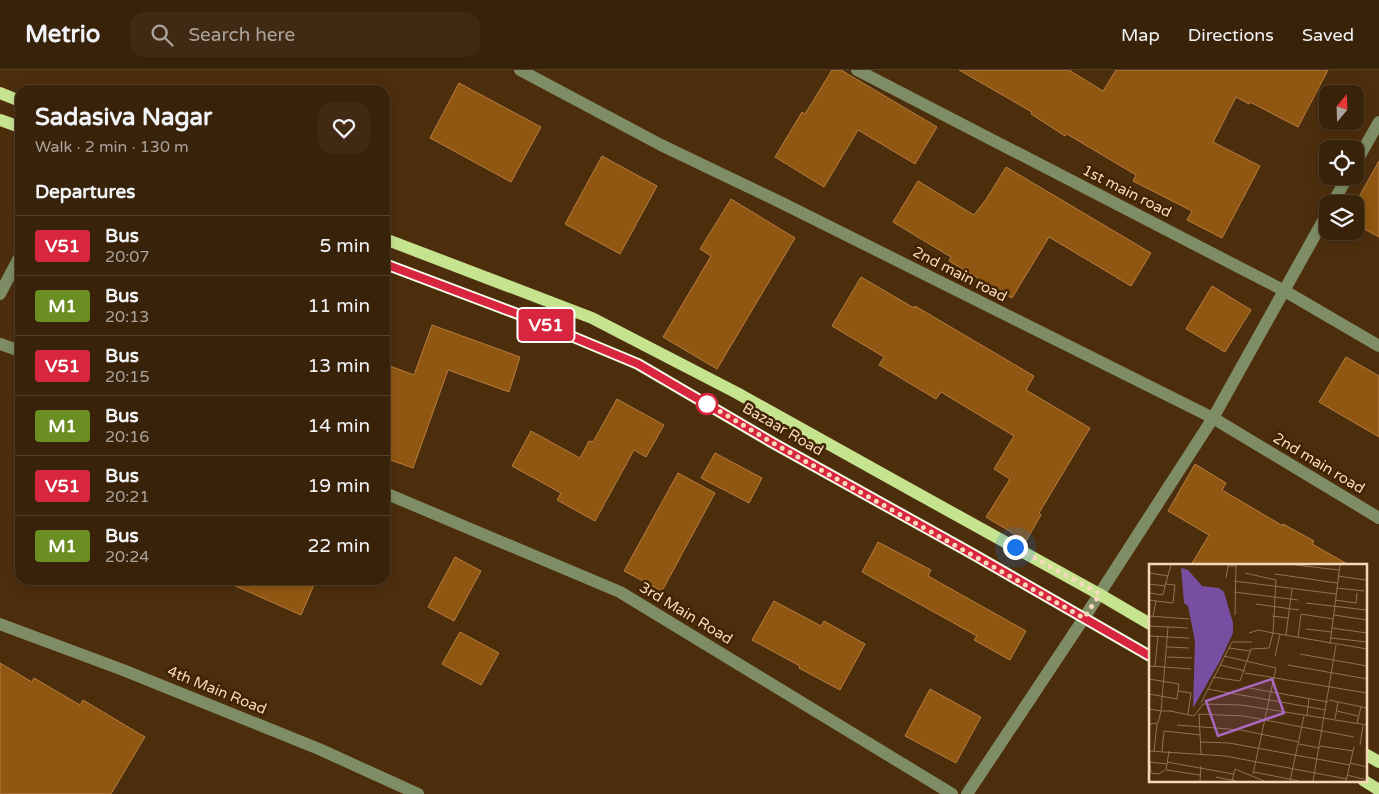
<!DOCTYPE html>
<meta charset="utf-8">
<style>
body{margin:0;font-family:"Varela Round",sans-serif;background:#402a13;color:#f1f3f6;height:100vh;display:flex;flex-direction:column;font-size:19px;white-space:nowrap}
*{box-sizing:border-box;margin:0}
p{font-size:16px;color:#aba49c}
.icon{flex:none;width:28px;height:28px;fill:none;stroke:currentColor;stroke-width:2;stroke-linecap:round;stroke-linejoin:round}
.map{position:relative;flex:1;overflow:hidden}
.panel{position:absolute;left:15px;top:15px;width:375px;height:500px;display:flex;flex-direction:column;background:#39220a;border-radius:15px;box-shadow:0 2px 8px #0003,0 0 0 1px #533f2b}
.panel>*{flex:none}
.badge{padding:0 10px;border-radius:4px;font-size:18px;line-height:32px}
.needle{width:32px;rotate:19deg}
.controls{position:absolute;left:1319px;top:15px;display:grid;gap:10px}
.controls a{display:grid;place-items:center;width:45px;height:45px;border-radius:10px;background:#39220a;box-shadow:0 2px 8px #0003,0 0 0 1px #533f2b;font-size:25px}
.you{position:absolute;width:25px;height:25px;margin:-12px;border:4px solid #fff;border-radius:50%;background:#1a73e8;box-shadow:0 0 0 8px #1a73e833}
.map>.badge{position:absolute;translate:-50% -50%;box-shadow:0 0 0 2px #fff}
h2{padding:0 20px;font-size:19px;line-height:45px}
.round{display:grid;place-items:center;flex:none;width:52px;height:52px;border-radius:15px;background:#402a13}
.overview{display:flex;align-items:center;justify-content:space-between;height:85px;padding:0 20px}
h1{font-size:24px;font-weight:700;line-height:38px}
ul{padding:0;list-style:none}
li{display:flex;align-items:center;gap:15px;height:60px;padding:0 20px;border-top:1px solid #533f2b}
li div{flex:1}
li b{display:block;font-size:19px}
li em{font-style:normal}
li .badge{min-width:55px;font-weight:700;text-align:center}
header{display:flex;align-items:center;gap:30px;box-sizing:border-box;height:70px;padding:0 25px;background:#39220a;border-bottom:1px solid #533f2b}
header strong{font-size:24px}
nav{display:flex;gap:28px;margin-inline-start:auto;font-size:18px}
.search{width:350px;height:45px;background:#402a13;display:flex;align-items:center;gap:12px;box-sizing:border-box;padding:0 18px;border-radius:15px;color:#aba49c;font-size:19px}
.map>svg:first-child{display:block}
.building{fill:#8f5712;stroke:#b77c40}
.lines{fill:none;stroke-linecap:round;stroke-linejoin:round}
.minor{stroke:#7e8d65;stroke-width:12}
.major{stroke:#c6e490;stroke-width:12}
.line-casing{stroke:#fff;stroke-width:11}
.line{stroke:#d7263d;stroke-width:8}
.walk{stroke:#f8d8bb;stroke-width:5;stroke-dasharray:0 9}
.stop-dot{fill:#fff;stroke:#d7263d;stroke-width:2.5}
.labels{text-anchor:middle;stroke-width:5;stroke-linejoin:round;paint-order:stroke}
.street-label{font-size:15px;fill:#f8d8bb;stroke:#412402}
.inset-road{fill:none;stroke:#917253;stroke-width:1}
.view{fill:#a768be;fill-opacity:0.15;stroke:#a768be;stroke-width:2.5}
.inset-edge{fill:none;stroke:#f8d8bb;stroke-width:2.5}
</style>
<header>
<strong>Metrio</strong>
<div class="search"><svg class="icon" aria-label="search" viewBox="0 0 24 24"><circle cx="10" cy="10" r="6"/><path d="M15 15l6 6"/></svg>Search here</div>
<nav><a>Map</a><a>Directions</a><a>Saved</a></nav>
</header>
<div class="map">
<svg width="1379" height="724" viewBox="0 0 1379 724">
<rect width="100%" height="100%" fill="#4c2e0d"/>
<!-- building -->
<g class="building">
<polygon points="832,0 841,0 937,57 915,94 858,60 824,117 775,87 802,42 805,44"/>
<polygon points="959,0 1069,0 1103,21 1116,0 1328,0 1298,57 1250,32 1249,34 1236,27 1213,72 1260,96 1222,168 1187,150 1192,141 1133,111 1136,105 1067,64 1065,66 1031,44 1032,42"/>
<polygon points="459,13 541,57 511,112 430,68"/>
<polygon points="602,86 657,116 620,184 565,154"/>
<polygon points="1379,91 1379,167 1355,154 1355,134"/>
<polygon points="1006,97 1151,183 1131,216 1049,167 1012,228 949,191 951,187 893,152 918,111 974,145 987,128"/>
<polygon points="731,129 795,168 717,299 663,267 711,186 700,179"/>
<polygon points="861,207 914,238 915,236 1034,306 1026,320 1090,358 1039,443 1041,445 1026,471 986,447 1010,409 994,399 1014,366 941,322 936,329 879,295 884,287 832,256"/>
<polygon points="1212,216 1251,240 1225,282 1186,259"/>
<polygon points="432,255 520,287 509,322 448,300 413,398 385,388 385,310 390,296 414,305"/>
<polygon points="1346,287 1379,306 1379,367 1319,332"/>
<polygon points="617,329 664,355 646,387 634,380 595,451 557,430 561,423 512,396 531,361 580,388 589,371 593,372"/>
<polygon points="715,383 762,408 749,433 701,408"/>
<polygon points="1195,394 1226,413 1222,420 1283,456 1283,454 1314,471 1312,474 1349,495 1191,495 1209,465 1168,441"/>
<polygon points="678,403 715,423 662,521 624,501"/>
<polygon points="878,472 931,500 928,506 1026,561 1010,590 974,570 977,566 862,502"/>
<polygon points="455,487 481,501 454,551 428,537"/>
<polygon points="222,510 316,510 301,545"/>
<polygon points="774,531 821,556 824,551 865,574 840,620 799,598 800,596 752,570"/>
<polygon points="460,562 499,583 481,615 442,594"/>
<polygon points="0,593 32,612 34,608 80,635 83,630 145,667 111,724 0,724"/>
<polygon points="930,619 981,647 956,693 905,666"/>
</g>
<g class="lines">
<!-- minor -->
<g class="minor">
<polyline points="520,0 661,75 782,133 1213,348 1379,448"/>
<polyline points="857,0 1283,220 1379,276"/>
<polyline points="1355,94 1379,52"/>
<polyline points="1332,134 1348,106"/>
<polyline points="0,224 20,186"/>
<polyline points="0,274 20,281"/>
<polyline points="385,423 620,522 952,724"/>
<polyline points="0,554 123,600 319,679 418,724"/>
<polyline points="967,724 1084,548 1213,348 1328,142"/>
</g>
<!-- major -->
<g class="major">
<polyline points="0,23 20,31"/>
<polyline points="0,50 20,57"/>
<polyline points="385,169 592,248 737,323 913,421 1099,524 1150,554"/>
<polyline points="385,194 523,246 638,294 773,373 971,483 1150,586"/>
<polyline points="1365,684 1379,692"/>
<polyline points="1363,710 1379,720"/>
</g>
</g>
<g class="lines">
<!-- line casing -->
<g class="line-casing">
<polyline id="line" points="385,194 523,246 638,294 773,373 971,483 1150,586"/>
</g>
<!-- line -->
<use href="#line" class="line"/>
<!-- walk -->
<polyline class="walk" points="707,334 706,333 773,373 1084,548 1100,524 1015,477"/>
</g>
<!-- markers -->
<circle class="stop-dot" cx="707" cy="334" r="10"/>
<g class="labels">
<!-- street labels -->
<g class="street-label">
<text transform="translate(1127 121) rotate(27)" y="5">1st main road</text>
<text transform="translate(960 204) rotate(27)" y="5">2nd main road</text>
<text transform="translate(783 359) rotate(30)" y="5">Bazaar Road</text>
<text transform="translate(1319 393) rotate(31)" y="5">2nd main road</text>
<text transform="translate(686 543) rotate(31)" y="5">3rd Main Road</text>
<text transform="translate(217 620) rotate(22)" y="5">4th Main Road</text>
</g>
</g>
<!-- overview -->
<g transform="translate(1149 494)">
<rect width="218" height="218" fill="#4c2e0d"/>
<path d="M 32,4 L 39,6 L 53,22 L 70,24 L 75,28 L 84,59 L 84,69 L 71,97 L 44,144 L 46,77 L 39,42 L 35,39 Z" fill="#774ea2"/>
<path class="inset-road" d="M 146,1 L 190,6M 0,9 L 19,12M 96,9 L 127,16 L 124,69 L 218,85M 126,10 L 188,19M 189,12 L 217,16M 77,14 L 79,2 L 87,2M 85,17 L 187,30M 0,20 L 16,22 L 22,1M 188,24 L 215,27M 85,28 L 149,36M 0,29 L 14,31 L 16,22M 0,36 L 7,37 L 4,52M 186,36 L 207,39 L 208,29M 7,37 L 24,39 L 26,21 L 17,20M 157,39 L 218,46M 107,40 L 150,46M 86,51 L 87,1M 185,51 L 218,56M 0,52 L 40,55M 123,52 L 139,54M 0,62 L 19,63M 183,64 L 218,69M 157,65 L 183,68M 137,71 L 143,25M 0,72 L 40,74M 149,73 L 152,50 L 184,55M 182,74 L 218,78M 181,80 L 191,1M 18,83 L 40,84M 80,84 L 101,87M 151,90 L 218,102M 75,92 L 127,104 L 104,210M 126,92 L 131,70M 18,93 L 43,94M 71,101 L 96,107M 139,101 L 218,115M 0,102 L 42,105M 6,102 L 9,72M 96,109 L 218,129M 64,113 L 91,117 L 102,85 L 120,84 L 124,69 L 109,66 L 100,69M 0,115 L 30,120 L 29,127 L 42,129 L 39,150M 95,123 L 179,138M 58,125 L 177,146M 0,130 L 28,135 L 29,127M 180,136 L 218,144M 52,139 L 83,78 L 103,78M 0,145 L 12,147 L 19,63 L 39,64M 21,147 L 45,152 L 54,140 L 92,141 L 218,161M 188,147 L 209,152M 158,151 L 160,134M 186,155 L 189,138M 208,159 L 212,143M 0,160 L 9,159 L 12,147 L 23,147M 28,161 L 92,166 L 150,178M 52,178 L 80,179 L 201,201M 150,180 L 171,184M 0,181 L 1,160M 211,181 L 214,162M 171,182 L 204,187M 0,187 L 76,192 L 198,215M 5,187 L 8,160M 13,187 L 15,167 L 52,171M 20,187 L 17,206 L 51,211M 52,190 L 50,150 L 95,152 L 205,173M 0,198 L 18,200M 18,198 L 84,210M 1,199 L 2,209 L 10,210 L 16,206M 201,199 L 218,203M 105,208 L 150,217M 198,211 L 218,216M 67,213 L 87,217M 51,217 L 52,202M 83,217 L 86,205 L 115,217M 141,217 L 155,152M 164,217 L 187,81M 197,217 L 205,183"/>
<path class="view" d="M 123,115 L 135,149 L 69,172 L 57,137 Z"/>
<rect width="218" height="218" class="inset-edge"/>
</g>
</svg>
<div class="controls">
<a><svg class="needle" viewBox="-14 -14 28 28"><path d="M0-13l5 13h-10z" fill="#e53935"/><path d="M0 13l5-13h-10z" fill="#aba49c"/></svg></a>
<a><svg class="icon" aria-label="locate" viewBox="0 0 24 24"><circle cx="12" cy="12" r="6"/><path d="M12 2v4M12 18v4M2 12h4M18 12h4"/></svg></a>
<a><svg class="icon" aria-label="layers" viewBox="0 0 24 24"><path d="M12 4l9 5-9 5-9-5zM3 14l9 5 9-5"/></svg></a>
</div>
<div class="you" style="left:1015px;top:477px"></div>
<b class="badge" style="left:546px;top:255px;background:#d7263d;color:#fff">V51</b>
<section class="panel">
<div class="overview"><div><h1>Sadasiva Nagar</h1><p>Walk · 2 min · 130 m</p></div><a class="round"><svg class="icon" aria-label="heart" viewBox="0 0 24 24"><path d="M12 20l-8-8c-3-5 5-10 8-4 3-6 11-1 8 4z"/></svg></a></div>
<h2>Departures</h2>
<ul>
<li><span class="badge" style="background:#d7263d;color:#fff">V51</span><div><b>Bus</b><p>20:07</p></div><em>5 min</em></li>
<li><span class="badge" style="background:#6b8e23;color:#fff">M1</span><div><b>Bus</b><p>20:13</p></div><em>11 min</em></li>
<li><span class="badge" style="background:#d7263d;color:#fff">V51</span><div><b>Bus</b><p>20:15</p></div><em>13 min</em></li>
<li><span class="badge" style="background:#6b8e23;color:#fff">M1</span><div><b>Bus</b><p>20:16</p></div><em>14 min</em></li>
<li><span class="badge" style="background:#d7263d;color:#fff">V51</span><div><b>Bus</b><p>20:21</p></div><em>19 min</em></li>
<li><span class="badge" style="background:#6b8e23;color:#fff">M1</span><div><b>Bus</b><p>20:24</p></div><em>22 min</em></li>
</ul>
</section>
</div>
